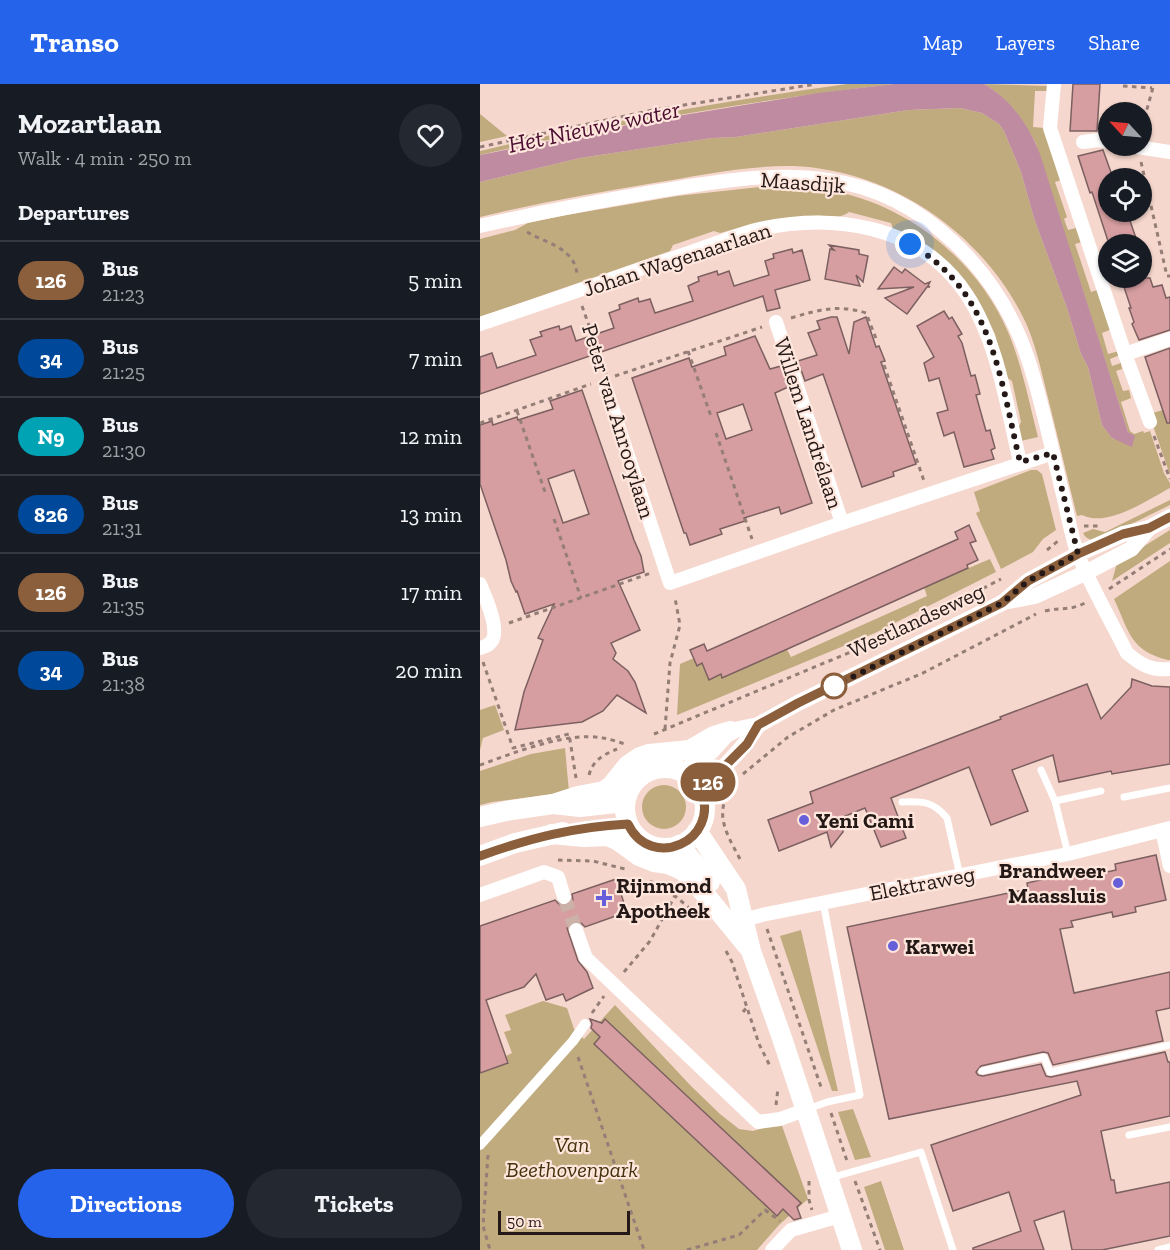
<!DOCTYPE html>
<meta charset="utf-8">
<style>
body{margin:0;font-family:"Zilla Slab",serif;background:#242831;color:#f1f3f6;height:100vh;display:flex;flex-direction:column;font-size:22px;white-space:nowrap}
*{box-sizing:border-box;margin:0}
p{font-size:20px;color:#9ea1a6}
.icon{flex:none;width:33px;height:33px;fill:none;stroke:currentColor;stroke-width:2;stroke-linecap:round;stroke-linejoin:round}
.map{position:relative;flex:1;overflow:hidden}
.panel{display:flex;flex-direction:column;background:#171b24;width:480px}
.panel>*{flex:none}
.badge{padding:0 12px;border-radius:20px;font-size:21px;line-height:39px}
.needle{width:39px;rotate:296deg}
.tools{position:absolute;left:618px;top:18px;display:grid;gap:12px}
.tools a{display:grid;place-items:center;width:54px;height:54px;border-radius:50%;background:#171b24;box-shadow:0 2px 4px #0004;font-size:30px}
.scale{position:absolute;left:18px;bottom:15px;width:132px;box-sizing:border-box;padding-left:6px;border:3px solid #241916;border-top:0;font-size:16px;line-height:21px;white-space:nowrap;color:#241916;-webkit-text-stroke:4px #ffe6dd;paint-order:stroke}
.you{position:absolute;width:30px;height:30px;margin:-15px;border:4px solid #fff;border-radius:50%;background:#1a73e8;box-shadow:0 0 0 9px #1a73e833}
.map>.badge{position:absolute;translate:-50% -50%;box-shadow:0 0 0 3px #fff}
h2{padding:0 18px;font-size:22px;line-height:54px}
.round{display:grid;place-items:center;flex:none;width:63px;height:63px;border-radius:32px;background:#242831}
.overview{display:flex;align-items:center;justify-content:space-between;height:102px;padding:0 18px}
h1{font-size:28px;font-weight:700;line-height:45px}
.primary-button{display:flex;gap:12px;margin-top:auto;padding:12px 18px}
.primary-button a{flex:1;height:69px;border-radius:36px;background:#2563eb;color:#fff;font-size:24px;font-weight:700;line-height:69px;text-align:center}
.primary-button a+a{background:#242831;color:#f1f3f6}
ul{padding:0;list-style:none}
li{display:flex;align-items:center;gap:18px;height:78px;padding:0 18px;border-top:2px solid #363941}
li div{flex:1}
li b{display:block;font-size:22px}
li em{font-style:normal}
li .badge{min-width:66px;font-weight:700;text-align:center}
header{display:flex;align-items:center;gap:36px;box-sizing:border-box;height:84px;padding:0 30px;background:#2563eb;color:#fff}
header strong{font-size:28px}
nav{display:flex;gap:33px;margin-inline-start:auto;font-size:21px}
main{display:flex;flex:1;min-height:0}
.map>svg:first-child{display:block}
.green{fill:#c0ab7e}
.water{fill:#be8ba0}
.building{fill:#d69ea0;stroke:#7c6061;stroke-width:1.5;fill-rule:evenodd}
.lines{fill:none;stroke-linecap:round;stroke-linejoin:round}
.minor-tunnel{stroke:#ccb1a8;stroke-width:14;stroke-dasharray:14 7;stroke-linecap:butt}
.path{stroke:#947e77;stroke-width:3;stroke-dasharray:4.5 4.5;stroke-linecap:butt}
.service{stroke:#fff;stroke-width:7}
.pedestrian{stroke:#fff;stroke-width:10}
.minor{stroke:#fff;stroke-width:14}
.tertiary{stroke:#fff;stroke-width:16}
.secondary{stroke:#fff;stroke-width:20}
.line-casing{stroke:#fff;stroke-width:14}
.line{stroke:#8b5e3c;stroke-width:9}
.walk{stroke:#241916;stroke-width:6;stroke-dasharray:0 10.8}
.stop-dot{fill:#fff;stroke:#8b5e3c;stroke-width:3}
.poi-dot{fill:#675fd9;stroke:#ffe6dd;stroke-width:2}
.labels{text-anchor:middle;stroke-width:4.5;stroke-linejoin:round;paint-order:stroke}
.street-label{font-size:22px;fill:#241916;stroke:#ffe6dd}
.poi-label{font-size:22px;font-weight:bold;fill:#241916;stroke:#ffe6dd;text-anchor:start}
.park-label{font-size:22px;font-style:italic;fill:#43330c;stroke:#ffe6dd}
.water-label{font-size:24px;font-style:italic;fill:#4c0e30;stroke:#ffe6dd}
</style>
<header>
<strong>Transo</strong>
<nav><a>Map</a><a>Layers</a><a>Share</a></nav>
</header>
<main>
<section class="panel">
<div class="overview"><div><h1>Mozartlaan</h1><p>Walk · 4 min · 250 m</p></div><a class="round"><svg class="icon" aria-label="heart" viewBox="0 0 24 24"><path d="M12 20l-8-8c-3-5 5-10 8-4 3-6 11-1 8 4z"/></svg></a></div>
<h2>Departures</h2>
<ul>
<li><span class="badge" style="background:#8b5e3c;color:#fff">126</span><div><b>Bus</b><p>21:23</p></div><em>5 min</em></li>
<li><span class="badge" style="background:#004899;color:#fff">34</span><div><b>Bus</b><p>21:25</p></div><em>7 min</em></li>
<li><span class="badge" style="background:#00a3b4;color:#fff">N9</span><div><b>Bus</b><p>21:30</p></div><em>12 min</em></li>
<li><span class="badge" style="background:#004899;color:#fff">826</span><div><b>Bus</b><p>21:31</p></div><em>13 min</em></li>
<li><span class="badge" style="background:#8b5e3c;color:#fff">126</span><div><b>Bus</b><p>21:35</p></div><em>17 min</em></li>
<li><span class="badge" style="background:#004899;color:#fff">34</span><div><b>Bus</b><p>21:38</p></div><em>20 min</em></li>
</ul>
<div class="primary-button"><a>Directions</a><a>Tickets</a></div>
</section>
<div class="map">
<svg width="690" height="1166" viewBox="0 0 690 1166">
<rect width="100%" height="100%" fill="#f6d7cd"/>
<!-- green -->
<g class="green">
<path d="M 367,0 L 414,0 C 275,16 136,40 0,71 L 0,67 C 121,38 244,17 367,0 Z"/>
<path d="M 504,0 L 567,2 L 567,7 L 555,7 L 553,43 L 564,44 L 581,96 L 575,98 L 587,133 L 584,135 L 588,146 L 596,144 L 594,137 L 602,158 L 595,160 L 611,208 L 617,206 L 632,245 L 622,249 L 628,270 L 639,267 L 640,271 L 630,275 L 632,282 L 641,279 L 642,285 L 636,287 L 643,307 L 649,306 L 651,314 L 641,318 L 650,347 L 654,350 L 663,347 L 664,349 L 670,347 L 684,389 L 690,399 L 690,404 C 667,416 628,444 602,431 L 597,432 C 587,393 578,353 568,314 C 561,286 555,256 542,231 C 502,153 424,96 336,84 C 286,77 223,91 174,99 C 116,109 57,119 0,133 L 0,98 L 100,74 L 232,54 L 256,53 L 428,26 L 480,24 L 502,29 L 519,40 L 524,47 L 541,88 L 554,134 L 587,224 L 601,270 L 608,283 L 622,341 L 633,355 L 653,352 L 648,348 L 556,60 C 543,35 528,14 504,0 Z"/>
<polygon points="0,30 27,52 0,58"/>
<path d="M 289,102 C 312,102 335,103 357,108 C 431,123 499,179 528,248 C 542,281 549,318 558,353 L 541,357 L 538,344 L 541,338 L 532,297 L 526,293 L 515,250 L 496,213 L 413,145 L 411,139 L 369,128 C 360,136 345,131 333,132 C 301,135 271,140 240,149 L 234,147 L 193,161 L 190,167 L 0,233 L 0,155 L 35,146 L 48,139 L 81,132 L 197,112 Z"/>
<polygon points="690,324 690,391 669,330"/>
<polygon points="551,386 557,386 562,390 576,446 563,455 553,468 521,485 496,429 500,427 494,408"/>
<path d="M 690,416 L 690,421 L 619,456 C 612,456 606,456 603,449 L 613,445 L 625,448 Z"/>
<polygon points="690,446 690,459 632,497 637,479"/>
<polygon points="510,475 516,488 395,549 197,631 200,580 214,574 217,581 222,579 230,596 241,590 242,593 305,562 311,573 447,512 444,503"/>
<path d="M 690,477 L 690,576 L 688,576 C 650,567 649,547 634,515 Z"/>
<polygon points="15,621 24,646 3,654 0,666 0,626"/>
<polygon points="85,664 89,708 12,718 0,721 0,687 51,670"/>
<circle cx="184" cy="723" r="22"/>
<polygon points="321,846 358,1007 352,1007 300,852"/>
<polygon points="63,917 87,924 94,945 104,955 135,921 211,1002 240,1030 259,1045 273,1047 301,1039 328,1115 299,1141 277,1166 0,1166 0,989 29,979 26,972 32,969 24,948 31,946 25,931"/>
<polygon points="373,1025 391,1073 375,1076 358,1028"/>
<polygon points="401,1097 424,1166 405,1166 384,1103"/>
</g>
<!-- water -->
<path class="water" d="M 414,0 L 504,0 C 531,15 549,42 560,70 L 648,348 L 655,352 L 652,363 L 632,354 L 622,341 L 608,283 L 601,270 L 587,224 L 554,134 L 541,88 L 524,47 L 519,40 L 502,29 L 480,24 L 428,26 L 256,53 L 232,54 L 100,74 L 0,98 L 0,71 L 167,37 L 338,9 Z"/>
<!-- building -->
<g class="building">
<polygon points="593,0 620,0 617,47 590,47"/>
<polygon points="623,66 633,94 628,94 628,128 647,128 658,160 629,160 612,108 610,109 598,72"/>
<polygon points="349,161 379,166 379,170 388,172 383,198 376,191 380,202 345,195 350,165 354,166"/>
<polygon points="312,165 313,169 322,166 330,196 295,206 300,224 287,227 283,212 0,310 0,273 12,269 17,284 56,271 50,256 62,252 60,248 69,245 79,242 80,246 91,242 96,257 134,244 129,229 140,225 139,221 158,214 159,218 170,215 175,229 213,217 208,202 219,197 218,193 237,187 238,191 249,187 254,202 289,191 285,177 294,174 293,170"/>
<polygon points="414,183 422,189 425,185 445,200 450,198 448,202 450,203 447,203 427,230 405,214 434,203 398,205"/>
<polygon points="641,194 670,194 673,203 682,201 686,214 690,213 690,246 659,256 652,240 654,238 649,224 651,224"/>
<polygon points="464,227 469,235 472,233 482,250 478,252 482,259 491,292 495,291 500,310 496,311 506,347 510,346 515,364 511,366 514,375 484,383 474,348 464,352 457,329 468,326 459,294 449,297 444,279 454,273 437,242"/>
<polygon points="351,233 357,233 369,270 374,238 386,233 396,263 399,262 405,277 401,278 436,380 413,388 414,392 382,403 343,290 325,297 318,277 337,271 328,249 340,245 337,237"/>
<path d="M 275,252 L 290,285 L 301,282 L 308,303 L 295,309 L 332,419 L 301,430 L 299,423 L 264,434 L 265,437 L 240,445 L 242,450 L 210,461 L 206,449 L 204,449 L 152,294 L 209,274 L 212,283 L 246,271 L 244,263 ZM 263,320 L 272,346 L 246,355 L 237,329 Z"/>
<polygon points="690,264 690,339 687,339 665,273"/>
<path d="M 102,306 L 154,456 L 161,472 L 164,488 L 138,497 L 160,546 L 131,559 L 136,569 L 133,575 L 148,587 L 155,598 L 166,629 L 137,611 L 123,627 L 102,638 L 35,646 L 44,608 L 63,556 L 58,554 L 74,520 L 45,530 L 37,507 L 36,508 L 31,497 L 26,476 L 0,400 L 0,341 L 12,337 L 13,341 L 37,333 L 38,336 L 73,325 L 70,317 ZM 94,386 L 109,430 L 83,439 L 68,395 Z"/>
<polygon points="489,441 496,457 490,459 498,476 487,481 488,484 303,567 242,594 241,590 229,596 222,579 217,582 210,566 224,560 227,567 478,455 475,448"/>
<polygon points="652,595 672,602 690,603 690,680 632,690 631,687 579,698 573,671 532,686 548,727 511,741 489,683 411,714 426,754 401,763 385,724 363,733 363,748 351,763 347,748 299,767 288,736 333,719 330,708 521,635 520,633 607,600 621,635 651,603"/>
<polygon points="676,771 686,816 655,823 656,828 642,831 633,833 632,828 591,837 593,843 580,845 594,909 690,888 690,924 676,927 683,957 573,981 568,969 563,968 501,982 496,988 498,991 503,992 561,980 566,992 571,993 685,968 688,978 690,978 690,1032 621,1047 631,1096 634,1096 636,1109 690,1098 690,1152 622,1166 592,1166 584,1127 554,1137 564,1166 493,1166 493,1164 541,1147 529,1108 473,1127 451,1061 601,1011 597,997 409,1035 367,843 548,805 547,799 582,791 598,788 600,794 636,786 635,780"/>
<polygon points="136,795 147,828 105,843 101,839 94,837 87,844 98,877 107,888 113,904 86,917 83,910 66,916 56,890 44,903 6,916 28,979 0,989 0,842 75,816 81,822 87,821 93,816 92,810"/>
<polygon points="110,935 122,939 125,935 321,1119 317,1123 321,1134 314,1136 303,1125 297,1132 114,960 120,953 111,944 112,940"/>
</g>
<g class="lines">
<!-- minor-tunnel -->
<polyline class="minor-tunnel" points="84,813 96,846"/>
<!-- path -->
<g class="path">
<polyline points="643,2 672,4"/>
<polyline points="662,43 674,0"/>
<polyline points="0,63 173,26 336,0"/>
<polyline points="661,78 687,192 690,192"/>
<path d="M 47,148 C 66,159 96,164 97,192"/>
<polyline points="102,222 127,292"/>
<path d="M 311,234 C 338,226 358,220 386,229 L 397,257"/>
<polyline points="208,267 232,335"/>
<polyline points="404,281 444,397"/>
<polyline points="135,292 282,243"/>
<polyline points="37,327 65,408"/>
<polyline points="0,339 111,300"/>
<polyline points="236,349 272,455"/>
<polyline points="674,352 690,395"/>
<polyline points="74,435 101,514"/>
<polyline points="604,442 618,442"/>
<polyline points="567,466 578,457"/>
<polyline points="629,505 690,465"/>
<path d="M 565,527 C 581,523 590,527 605,519"/>
<polyline points="29,539 171,489"/>
<polyline points="3,578 33,664 89,650 96,694"/>
<polyline points="185,645 190,579 200,541 195,514"/>
<polyline points="174,650 421,547 521,495"/>
<path d="M 0,681 C 34,669 87,647 123,654 C 130,655 138,658 145,660"/>
<polyline points="263,690 308,653 354,626 443,589 556,530"/>
<path d="M 109,691 C 113,676 123,671 137,665"/>
<path d="M 257,697 C 232,726 244,745 260,775"/>
<polyline points="78,776 113,777 145,785"/>
<polyline points="170,797 195,812"/>
<polyline points="287,845 342,1006"/>
<polyline points="246,867 252,878 279,960 291,984"/>
<polyline points="144,888 170,857 195,812 213,827"/>
<polyline points="263,928 267,923"/>
<polyline points="112,929 124,912"/>
<polyline points="98,973 164,1166"/>
<polyline points="296,1021 298,1004"/>
<polyline points="351,1029 367,1077"/>
<polyline points="8,1071 3,1142 10,1166"/>
<polyline points="329,1097 329,1116 332,1126"/>
<polyline points="375,1097 400,1166"/>
<polyline points="207,1166 259,1151 285,1126 300,1137"/>
</g>
<!-- service -->
<g class="service">
<polyline points="561,686 575,717 588,770"/>
<polyline points="644,713 690,704"/>
<polyline points="575,717 621,707"/>
<path d="M 422,718 C 442,717 453,717 467,734 L 480,792"/>
<polyline points="502,987 564,973 570,988 690,961"/>
<polyline points="328,1025 347,1018 380,1011 343,818"/>
<polyline points="649,1051 690,1043"/>
<polyline points="350,1094 441,1068 473,1166"/>
<polyline points="678,1166 690,1163"/>
</g>
<!-- pedestrian -->
<polyline class="pedestrian" points="0,1061 93,957 105,940"/>
<!-- minor -->
<g class="minor">
<polyline points="574,0 570,44 645,270 670,338"/>
<polyline points="603,58 618,56 628,58"/>
<polyline points="651,62 690,68"/>
<path d="M 0,142 C 57,129 115,118 173,108 C 230,99 289,87 348,96 C 444,109 520,188 549,278 C 563,321 572,367 583,411 C 588,431 591,452 598,471 C 612,504 631,537 647,569 C 661,581 672,587 690,585"/>
<polyline points="296,238 362,439"/>
<path d="M 0,240 C 54,222 109,203 163,184 C 188,176 212,168 236,159 C 249,155 262,149 275,146 C 352,128 440,140 487,211 C 518,258 527,324 540,378"/>
<polyline points="645,270 690,255"/>
<polyline points="126,305 190,499 353,442 573,369"/>
<path d="M 0,500 C 5,513 23,550 9,560 C 7,562 3,563 0,564"/>
<polyline points="682,746 690,782"/>
<polyline points="0,811 64,788 78,793 84,813"/>
<polyline points="264,836 282,831 588,770 690,744"/>
<polyline points="96,846 106,874 278,1038 300,1035 325,1026"/>
<polyline points="292,1166 311,1146 360,1132"/>
</g>
<!-- tertiary -->
<g class="tertiary">
<polyline points="523,518 555,512 607,488 651,465 669,444"/>
<polyline points="203,688 232,667 250,647 278,641 318,619 522,519 548,497 598,470 643,450 669,444 690,433"/>
<path d="M 221,707 C 241,685 263,666 278,641"/>
</g>
<!-- secondary -->
<g class="secondary">
<circle cx="185" cy="724" r="40"/>
<polyline points="73,720 98,712 124,707 131,702 148,681 160,673 169,670 210,666 234,652 250,647"/>
<polyline points="0,733 26,727 73,720 100,723 145,718"/>
<polyline points="217,747 256,805 271,867 302,954 372,1166"/>
<polyline points="72,750 104,753 128,752 137,756 159,772 174,778 188,780 202,786 219,803 268,863"/>
<polyline points="199,761 230,798"/>
<polyline points="0,772 35,759 83,748"/>
</g>
</g>
<g class="lines">
<!-- line casing -->
<g class="line-casing">
<path id="line" d="M 0,772 C 50,754 94,743 148,740 C 171,788 241,757 221,706 L 267,660 L 278,641 L 318,619 L 522,519 L 548,497 L 598,470 L 643,450 L 669,444 L 690,433"/>
</g>
<!-- line -->
<use href="#line" class="line"/>
<!-- walk -->
<path class="walk" d="M 354,602 L 522,519 L 548,497 L 598,470 L 573,369 L 540,378 C 520,295 513,207 430,160"/>
</g>
<!-- markers -->
<circle class="stop-dot" cx="354" cy="602" r="12"/>
<g class="poi-dot">
<circle cx="324" cy="736" r="6"/>
<circle cx="638" cy="799" r="6"/>
<path d="M121 805h6v6h6v6h-6v6h-6v-6h-6v-6h6z"/>
<circle cx="413" cy="862" r="6"/>
</g>
<g class="labels">
<!-- street labels -->
<g class="street-label">
<text transform="translate(323 98) rotate(4)" y="8">Maasdijk</text>
<text transform="translate(197 175) rotate(-18)" y="8">Johan Wagenaarlaan</text>
<text transform="translate(139 337) rotate(73)" y="8">Peter van Anrooylaan</text>
<text transform="translate(329 339) rotate(72)" y="8">Willem Landrélaan</text>
<text transform="translate(436 536) rotate(-25)" y="8">Westlandseweg</text>
<text transform="translate(442 799) rotate(-11)" y="8">Elektraweg</text>
</g>
<!-- poi labels -->
<g class="poi-label">
<text x="336" y="744">Yeni Cami</text>
<text x="626" y="794" text-anchor="end">Brandweer<tspan x="626" dy="25">Maassluis</tspan></text>
<text x="136" y="809">Rijnmond<tspan x="136" dy="25">Apotheek</tspan></text>
<text x="425" y="870">Karwei</text>
</g>
<!-- park labels -->
<g class="park-label">
<text x="92" y="1068">Van<tspan x="92" dy="25">Beethovenpark</tspan></text>
</g>
<!-- water labels -->
<g class="water-label">
<text transform="translate(114 43) rotate(-12)" y="8">Het Nieuwe water</text>
</g>
</g>
</svg>
<div class="tools">
<a><svg class="needle" viewBox="-14 -14 28 28"><path d="M0-13l5 13h-10z" fill="#e53935"/><path d="M0 13l5-13h-10z" fill="#9ea1a6"/></svg></a>
<a><svg class="icon" aria-label="locate" viewBox="0 0 24 24"><circle cx="12" cy="12" r="6"/><path d="M12 2v4M12 18v4M2 12h4M18 12h4"/></svg></a>
<a><svg class="icon" aria-label="layers" viewBox="0 0 24 24"><path d="M12 4l9 5-9 5-9-5zM3 14l9 5 9-5"/></svg></a>
</div>
<div class="scale">50 m</div>
<div class="you" style="left:430px;top:160px"></div>
<b class="badge" style="left:228px;top:698px;background:#8b5e3c;color:#fff">126</b>
</div>
</main>
